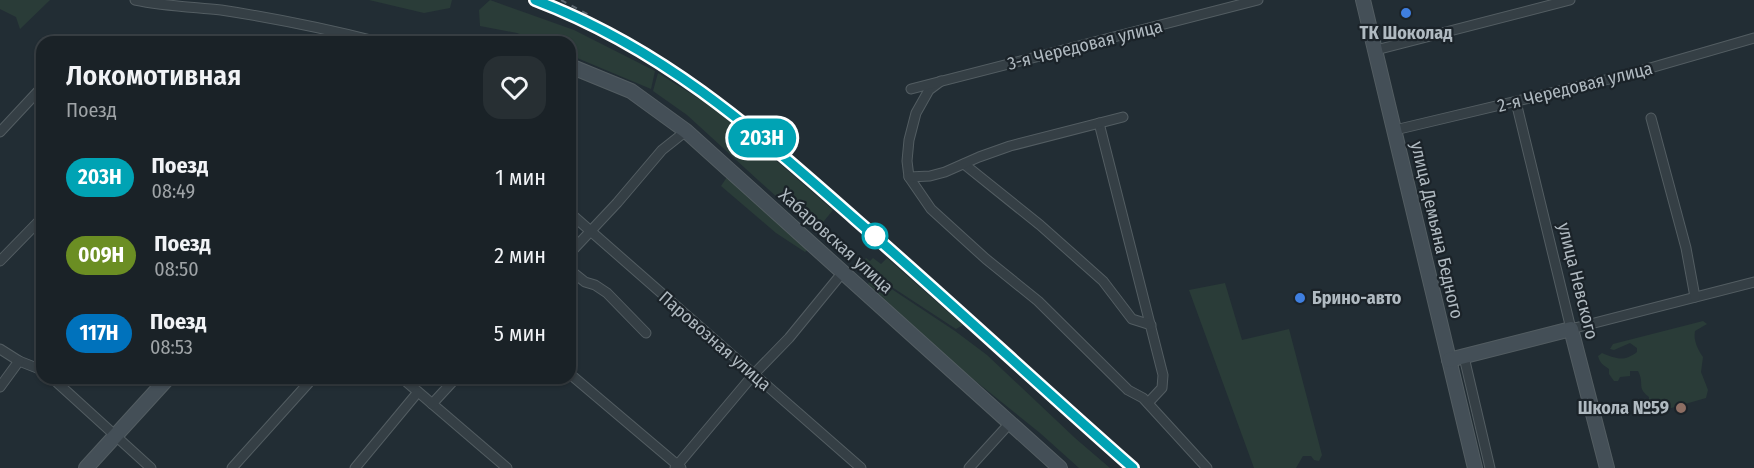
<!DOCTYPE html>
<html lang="ru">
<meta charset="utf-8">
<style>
body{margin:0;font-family:"Fira Sans Condensed",sans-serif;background:#272f33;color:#f1f3f6;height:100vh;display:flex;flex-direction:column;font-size:22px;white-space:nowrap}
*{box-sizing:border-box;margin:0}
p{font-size:20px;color:#9fa4a7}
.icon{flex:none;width:33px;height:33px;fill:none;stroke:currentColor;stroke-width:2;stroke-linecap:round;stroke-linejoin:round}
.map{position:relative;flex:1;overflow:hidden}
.side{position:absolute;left:36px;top:36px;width:540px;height:348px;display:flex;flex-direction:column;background:#1a2227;border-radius:18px;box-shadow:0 2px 4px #0004,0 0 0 2px #383f44}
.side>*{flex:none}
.badge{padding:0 12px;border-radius:20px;font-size:21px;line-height:39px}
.map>.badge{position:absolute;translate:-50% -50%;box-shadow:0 0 0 3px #fff}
.round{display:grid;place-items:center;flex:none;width:63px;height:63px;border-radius:18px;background:#272f33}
.overview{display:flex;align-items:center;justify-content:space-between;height:102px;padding:0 30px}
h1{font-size:28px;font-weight:600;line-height:45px}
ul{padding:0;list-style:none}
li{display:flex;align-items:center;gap:18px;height:78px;padding:0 30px}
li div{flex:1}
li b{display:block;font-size:22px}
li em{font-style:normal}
li .badge{min-width:66px;font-weight:700;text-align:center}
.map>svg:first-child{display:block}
.green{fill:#2a3c38}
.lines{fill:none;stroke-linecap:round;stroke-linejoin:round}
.street-casing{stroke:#535d62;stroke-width:11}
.secondary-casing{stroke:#535d62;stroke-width:16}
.street{stroke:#353f45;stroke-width:9}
.secondary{stroke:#444f57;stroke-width:14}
.rail{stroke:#5a656d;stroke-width:2;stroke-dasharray:6 6;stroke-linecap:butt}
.line-casing{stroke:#fff;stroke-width:14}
.line{stroke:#00a3b4;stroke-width:9}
.shop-dot{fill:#3f7fe0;stroke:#1b2329;stroke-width:2}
.stop-dot{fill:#fff;stroke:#00a3b4;stroke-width:3}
.education-dot{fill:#8d6e63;stroke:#1b2329;stroke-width:2}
.labels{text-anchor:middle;stroke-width:4.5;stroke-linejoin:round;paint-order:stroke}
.poi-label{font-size:18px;font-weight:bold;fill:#b0bac1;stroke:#1b2329}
.street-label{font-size:18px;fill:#b0bac1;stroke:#1b2329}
</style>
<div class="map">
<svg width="1754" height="468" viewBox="0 0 1754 468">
<rect width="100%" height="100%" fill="#222d34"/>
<!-- green -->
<g class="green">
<polygon points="0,0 50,0 20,29 16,17 0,9"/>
<polygon points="369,0 452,0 450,8 424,13"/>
<polygon points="490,0 574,30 655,71 651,89 570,55 570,42 539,42 517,33 480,26 479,10"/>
<polygon points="658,73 706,103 740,129 833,210 815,232 687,115 653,91"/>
<polygon points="729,174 811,247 805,252 776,233 721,186"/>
<polygon points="866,258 870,261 873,258 881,264 887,258 963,325 956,329 872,274 867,279 857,268"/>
<polygon points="872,276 955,331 987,355 1075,438 1110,468 1079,468 1040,433 958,367 868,284"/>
<polygon points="1225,283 1242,340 1289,329 1322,455 1319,461 1314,460 1311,456 1303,456 1296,468 1254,468 1189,290"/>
<path d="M 1703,321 L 1707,324 L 1695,331 C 1693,340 1698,350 1703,357 L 1701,372 L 1708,390 L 1706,398 L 1654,413 L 1649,406 L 1649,397 C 1636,387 1645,384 1638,371 L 1630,371 L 1630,376 L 1620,377 L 1618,381 L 1614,381 L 1609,374 L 1609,369 C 1603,365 1600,363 1598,356 L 1602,353 C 1617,359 1624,362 1637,352 L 1637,348 L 1630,343 L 1614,350 L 1610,349 L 1613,344 Z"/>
</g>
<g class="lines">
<!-- street casing -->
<g class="street-casing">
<g id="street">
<path d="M 135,0 C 164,6 192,7 221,10 C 274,18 327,29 379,42"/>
<polyline points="1376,50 1570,0"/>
<polyline points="941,81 929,90 916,113 909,140 907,161 909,177 931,209 986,259 1038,301 1128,390 1143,398 1207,468"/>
<polyline points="911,89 1258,0"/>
<polyline points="1516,102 1571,329 1754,282"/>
<polyline points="1651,118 1686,248 1695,297"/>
<polyline points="1099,123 1163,375 1162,388 1148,403"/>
<polyline points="1395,130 1626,75 1754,38"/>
<polyline points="0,132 42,87"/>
<polyline points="964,164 1040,225 1103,281 1132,319 1151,325"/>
<polyline points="909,177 930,176 945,172 979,157 1010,146 1123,117"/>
<polyline points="570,213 861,468"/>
<polyline points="570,253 617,203 662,150 686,131"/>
<polyline points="0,261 42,218"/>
<polyline points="570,270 585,282 595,285 607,293 646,333"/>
<polyline points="0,349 19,361 42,370"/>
<polyline points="1464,357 1490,468"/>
<polyline points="570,374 681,468"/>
<polyline points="52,378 151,468"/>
<polyline points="402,378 507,468"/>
<polyline points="0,387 19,361"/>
<polyline points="432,404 456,378"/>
<polyline points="232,468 313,378"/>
<polyline points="355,468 418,392"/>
<polyline points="675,468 754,374 789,338 843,272"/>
<polyline points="969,468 1010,423"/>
</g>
</g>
<!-- secondary casing -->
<g class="secondary-casing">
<g id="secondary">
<polyline points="1363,0 1475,468"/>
<polyline points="570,66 631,91 686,131 1060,468"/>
<polyline points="1449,360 1571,329 1607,468"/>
<polyline points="86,468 168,378"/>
</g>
</g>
<!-- street -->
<use href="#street" class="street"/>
<!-- secondary -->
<use href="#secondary" class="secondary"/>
<!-- rail -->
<g class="rail">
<polyline points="535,0 611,34 668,67 745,122 875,236 1132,468"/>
<polyline points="561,0 591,16"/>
</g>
</g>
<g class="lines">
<!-- line casing -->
<g class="line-casing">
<path id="line" d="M 535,0 C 664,49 754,130 855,219 C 949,301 1040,386 1133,468"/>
</g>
<!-- line -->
<use href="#line" class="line"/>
</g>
<!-- markers -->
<g class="shop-dot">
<circle cx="1406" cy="13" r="6"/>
<circle cx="1300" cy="298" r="6"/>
</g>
<circle class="stop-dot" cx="875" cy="236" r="12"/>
<circle class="education-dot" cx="1681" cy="408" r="6"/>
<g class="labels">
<!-- poi labels -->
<g class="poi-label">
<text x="1406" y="39">ТК Шоколад</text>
<text x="1312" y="304" text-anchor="start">Брино-авто</text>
<text x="1669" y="414" text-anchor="end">Школа №59</text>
</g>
<!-- street labels -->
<g class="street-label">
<text transform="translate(1085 45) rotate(-14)" y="6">3-я Чередовая улица</text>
<text transform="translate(1575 87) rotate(-14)" y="6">2-я Чередовая улица</text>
<text transform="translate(1437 230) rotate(77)" y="6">улица Демьяна Бедного</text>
<text transform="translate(836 241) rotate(42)" y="6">Хабаровская улица</text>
<text transform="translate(1578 281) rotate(76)" y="6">улица Невского</text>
<text transform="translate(715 341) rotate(41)" y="6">Паровозная улица</text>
</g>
</g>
</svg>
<b class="badge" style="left:762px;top:138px;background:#00a3b4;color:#fff">203Н</b>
<section class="side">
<div class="overview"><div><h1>Локомотивная</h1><p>Поезд</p></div><a class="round"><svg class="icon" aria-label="heart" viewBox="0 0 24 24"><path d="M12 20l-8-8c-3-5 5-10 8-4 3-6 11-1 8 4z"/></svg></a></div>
<ul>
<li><span class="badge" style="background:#00a3b4;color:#fff">203Н</span><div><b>Поезд</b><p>08:49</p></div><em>1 мин</em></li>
<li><span class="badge" style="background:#6b8e23;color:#fff">009Н</span><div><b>Поезд</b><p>08:50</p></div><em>2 мин</em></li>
<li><span class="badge" style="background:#0072bc;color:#fff">117Н</span><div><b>Поезд</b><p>08:53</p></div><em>5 мин</em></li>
</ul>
</section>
</div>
